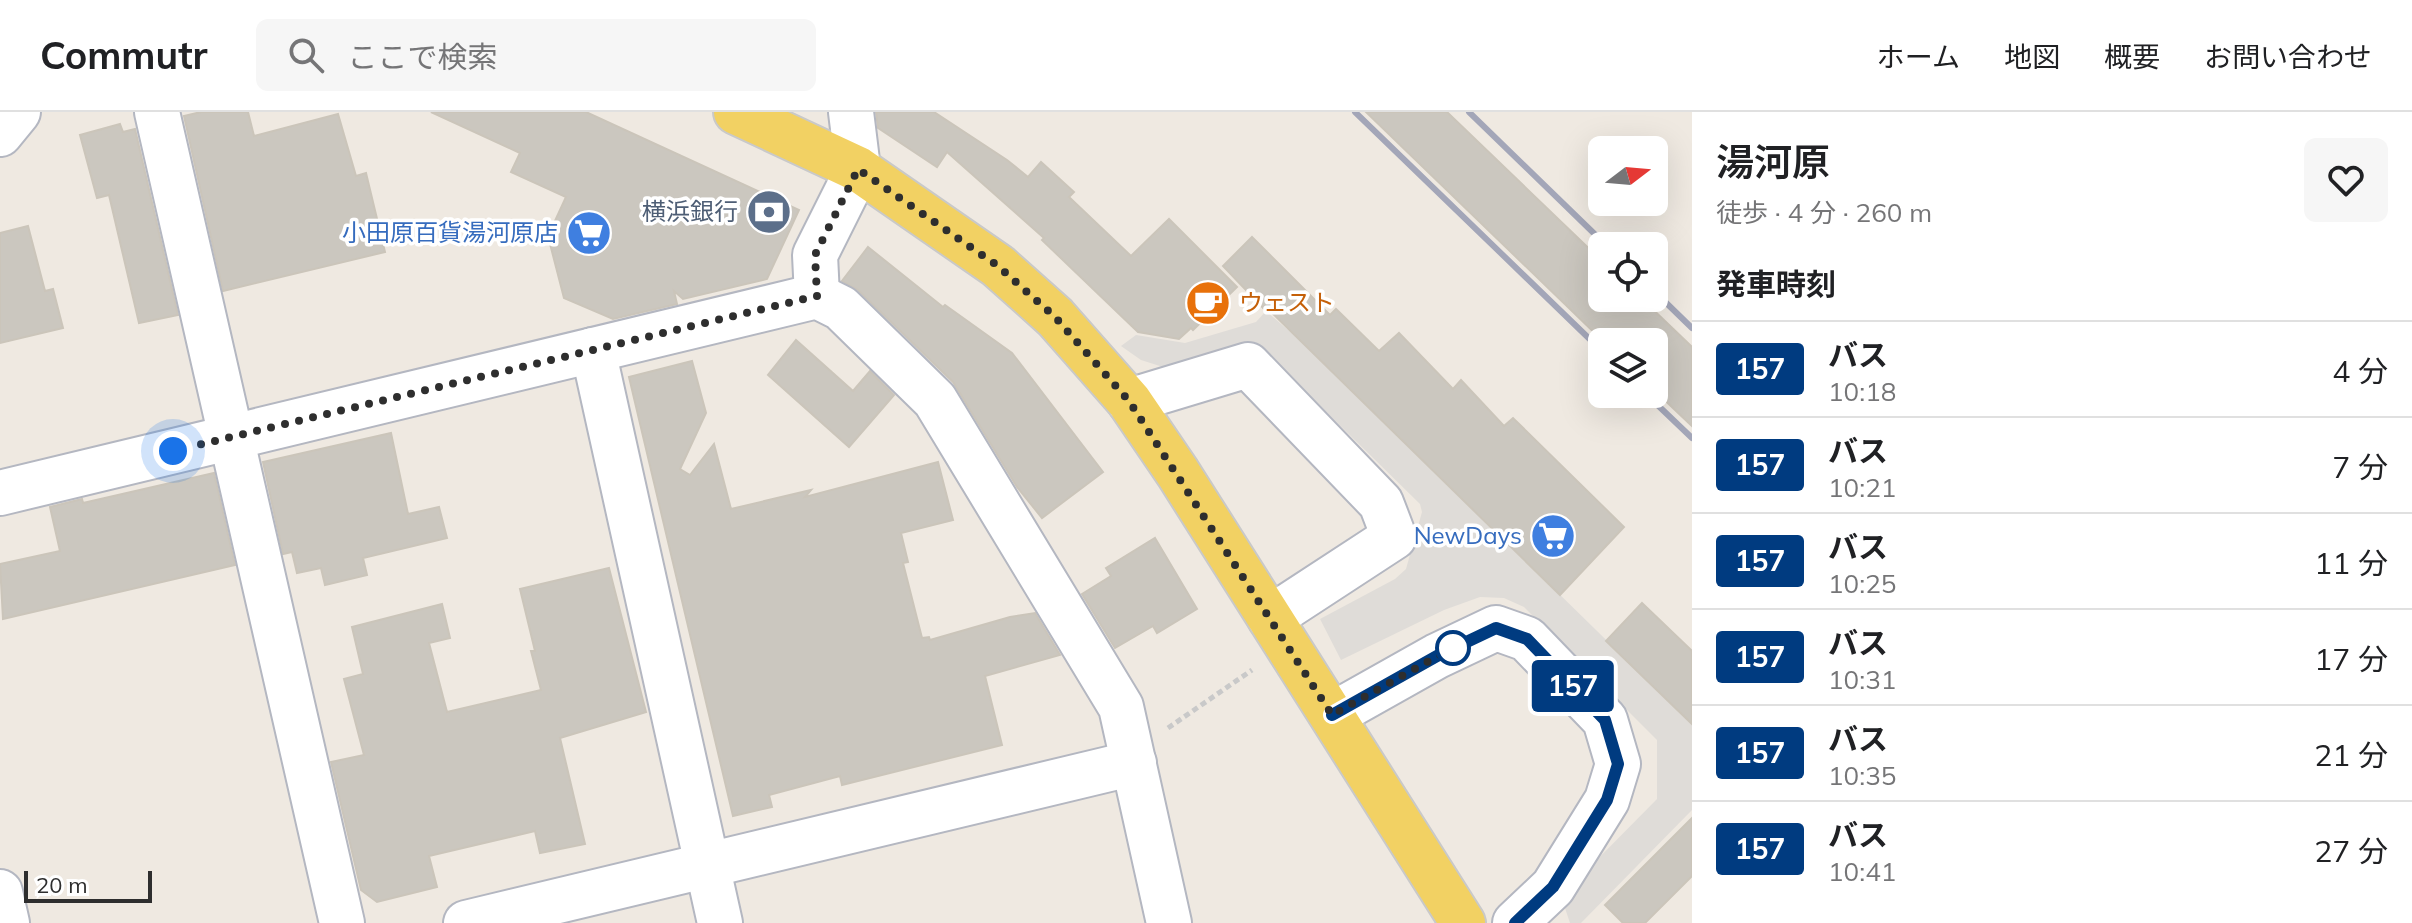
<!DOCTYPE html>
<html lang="ja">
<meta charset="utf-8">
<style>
body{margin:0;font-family:Mulish,"Noto Sans JP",sans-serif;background:#f6f6f6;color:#202124;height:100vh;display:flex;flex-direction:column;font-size:30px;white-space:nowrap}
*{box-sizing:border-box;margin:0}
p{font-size:26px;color:#757577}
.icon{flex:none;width:44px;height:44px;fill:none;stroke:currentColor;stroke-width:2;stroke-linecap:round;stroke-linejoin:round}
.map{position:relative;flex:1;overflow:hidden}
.panel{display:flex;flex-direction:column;background:#fff;width:720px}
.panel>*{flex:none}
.badge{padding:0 16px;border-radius:6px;font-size:28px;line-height:52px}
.needle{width:52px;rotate:74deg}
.controls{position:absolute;left:1588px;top:24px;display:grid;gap:16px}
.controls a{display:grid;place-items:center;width:80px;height:80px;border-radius:12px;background:#fff;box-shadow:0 8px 32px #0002;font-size:40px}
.scale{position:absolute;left:24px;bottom:20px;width:128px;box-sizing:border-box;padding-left:8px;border:4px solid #2e2e2e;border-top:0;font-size:22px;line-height:28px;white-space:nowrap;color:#2e2e2e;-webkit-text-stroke:6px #fff;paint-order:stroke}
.you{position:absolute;width:40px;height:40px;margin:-20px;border:6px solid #fff;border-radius:50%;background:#1a73e8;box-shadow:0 0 0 12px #1a73e833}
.map>.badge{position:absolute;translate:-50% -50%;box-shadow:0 0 0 4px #fff}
h2{padding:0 24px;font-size:30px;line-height:72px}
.round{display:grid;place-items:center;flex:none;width:84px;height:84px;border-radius:12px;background:#f6f6f6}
.summary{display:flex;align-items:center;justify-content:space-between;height:136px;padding:0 24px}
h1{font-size:38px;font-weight:600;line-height:60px}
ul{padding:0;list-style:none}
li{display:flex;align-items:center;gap:24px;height:96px;padding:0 24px;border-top:2px solid #e0e0e0}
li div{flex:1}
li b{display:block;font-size:30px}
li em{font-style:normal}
li .badge{min-width:88px;font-weight:700;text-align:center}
header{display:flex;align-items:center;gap:48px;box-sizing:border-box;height:112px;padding:0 40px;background:#fff;border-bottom:2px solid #e0e0e0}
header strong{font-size:38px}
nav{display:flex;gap:44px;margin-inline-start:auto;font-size:28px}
.search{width:560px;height:72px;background:#f6f6f6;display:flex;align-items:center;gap:20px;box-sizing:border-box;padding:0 28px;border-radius:12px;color:#757577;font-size:30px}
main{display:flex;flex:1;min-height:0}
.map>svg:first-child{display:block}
.plaza{fill:#dfdcd8}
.building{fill:#cbc7bf;stroke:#cbc5ba;stroke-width:2}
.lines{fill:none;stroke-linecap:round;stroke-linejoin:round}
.minor-casing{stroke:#b4b7c1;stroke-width:48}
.major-casing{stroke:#c9c9c9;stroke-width:48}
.path{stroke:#c9c9c9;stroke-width:5;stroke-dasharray:6 4;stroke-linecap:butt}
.minor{stroke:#fff;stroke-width:44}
.major{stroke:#f2d163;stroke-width:44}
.rail{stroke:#a3a6b8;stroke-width:6}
.line-casing{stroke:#fff;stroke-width:18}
.line{stroke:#003b80;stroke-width:12}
.walk{stroke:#2e2e2e;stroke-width:8;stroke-dasharray:0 14.4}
.stop-dot{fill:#fff;stroke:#003b80;stroke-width:4}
.labels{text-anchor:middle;stroke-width:7;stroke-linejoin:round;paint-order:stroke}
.service-label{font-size:24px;fill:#4e5e75;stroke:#fff;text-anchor:end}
.shop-label{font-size:24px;fill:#366cbe;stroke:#fff;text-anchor:end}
.food-label{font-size:24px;fill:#c56008;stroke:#fff;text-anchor:start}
</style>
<header>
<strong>Commutr</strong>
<div class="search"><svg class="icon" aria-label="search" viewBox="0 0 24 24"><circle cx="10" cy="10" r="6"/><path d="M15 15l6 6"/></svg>ここで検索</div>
<nav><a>ホーム</a><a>地図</a><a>概要</a><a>お問い合わせ</a></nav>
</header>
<main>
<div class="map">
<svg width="1692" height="811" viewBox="0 0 1692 811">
<rect width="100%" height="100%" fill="#efe9e1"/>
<!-- plaza -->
<polygon class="plaza" points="1266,199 1301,229 1692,612 1692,698 1581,811 1570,811 1565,796 1577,768 1657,687 1657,628 1524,495 1504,486 1480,485 1444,498 1341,548 1320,507 1395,467 1406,457 1422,400 1420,392 1261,236 1244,233 1163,255 1141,248 1121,234 1136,223 1185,231 1256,210"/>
<!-- building -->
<g class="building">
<polygon points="201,0 248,0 254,24 338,2 356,64 366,61 385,140 223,179 184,4"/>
<polygon points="431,0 586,0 799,98 767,167 683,187 674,179 677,192 613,207 564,186 548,124 566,85 511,60 520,41"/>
<polygon points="876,0 934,0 1007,48 1028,65 1041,50 1074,80 1069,85 1131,144 1169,107 1237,175 1193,218 1191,216 1179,227 1138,220 1042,128 1044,126 947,40 937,55 878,16"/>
<polygon points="1366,0 1447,0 1602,149 1602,186 1641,186 1692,235 1692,314 1654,278 1654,230 1604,230"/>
<polygon points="120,12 123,20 135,17 178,203 139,211 109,83 97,86 80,23"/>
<polygon points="28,114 45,179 53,177 63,216 0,231 0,121"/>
<polygon points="1252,125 1330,203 1336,197 1379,239 1399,221 1453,277 1461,268 1504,314 1513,306 1624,415 1560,483 1268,197 1266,199 1223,154"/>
<polygon points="868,135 943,195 945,193 1012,241 1103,360 1042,406 1017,375 953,270 858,178 842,169"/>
<polygon points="796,228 853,279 870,259 894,283 849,335 768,263"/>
<polygon points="692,249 706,301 680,357 690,363 714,332 731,397 811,378 805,385 938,350 953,408 901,421 908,450 903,451 922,526 929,525 930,528 1010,505 1035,501 1060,543 985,564 1002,633 842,673 840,664 769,683 772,695 733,704 629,265"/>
<polygon points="391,321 408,402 439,395 447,426 363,446 367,463 325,473 321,456 297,461 292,440 283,442 263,350"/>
<polygon points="214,361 235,453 3,507 0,452 60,439 50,395 82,387 83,391"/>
<polygon points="1155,426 1197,497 1157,521 1153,514 1115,536 1082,482 1111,464 1106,456"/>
<polygon points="609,456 646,600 560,626 585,732 540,741 535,719 429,744 437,775 377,790 361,778 331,650 364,643 344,567 363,562 352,515 442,492 450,526 429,531 447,600 541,578 531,539 535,539 520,477"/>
<polygon points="1642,491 1692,539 1692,612 1606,529"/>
<polygon points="1692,706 1692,764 1645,811 1623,811 1605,793"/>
</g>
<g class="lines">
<!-- minor casing -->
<g class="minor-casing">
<g id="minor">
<polyline points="157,0 342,811"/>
<polyline points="0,22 18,0"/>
<polyline points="817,184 815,143 858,57 851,0"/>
<polyline points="593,238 720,811"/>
<polyline points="1129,289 1248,253 1381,391 1394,425 1270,506"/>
<polyline points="0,381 817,184 841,196 935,288 1121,595 1169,811"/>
<polyline points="1332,603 1437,544 1496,516 1527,527 1605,608 1618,652 1607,688 1553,775 1515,811"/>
<polyline points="0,780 7,811"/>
<polyline points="466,811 1134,651"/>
</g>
</g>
<!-- major casing -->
<g class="major-casing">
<polyline id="major" points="736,0 858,57 998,154 1055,205 1129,289 1178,361 1463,811"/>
</g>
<!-- path -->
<polyline class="path" points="1168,616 1252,558"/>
<!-- minor -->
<use href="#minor" class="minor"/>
<!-- major -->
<use href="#major" class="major"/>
<!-- rail -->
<g class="rail">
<polyline points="1355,0 1602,239"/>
<polyline points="1469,0 1607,134"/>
<polyline points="1654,179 1692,216"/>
<polyline points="1646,282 1692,326"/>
</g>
</g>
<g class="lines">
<!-- line casing -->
<g class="line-casing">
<polyline id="line" points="1332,603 1437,544 1496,516 1527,527 1605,608 1618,652 1607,688 1553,775 1515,811"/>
</g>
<!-- line -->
<use href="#line" class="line"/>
<!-- walk -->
<polyline class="walk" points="173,339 817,184 815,143 858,57 998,154 1055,205 1129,289 1332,603 1456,534 1453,536"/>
</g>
<!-- icons -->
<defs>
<g id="bank-disc" transform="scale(2.3)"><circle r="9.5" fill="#5c6f8a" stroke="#fff"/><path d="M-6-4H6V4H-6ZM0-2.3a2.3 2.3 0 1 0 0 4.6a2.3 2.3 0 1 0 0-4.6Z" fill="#fff"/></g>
<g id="supermarket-disc" transform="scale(2.3)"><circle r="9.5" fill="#3f7fe0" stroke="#fff"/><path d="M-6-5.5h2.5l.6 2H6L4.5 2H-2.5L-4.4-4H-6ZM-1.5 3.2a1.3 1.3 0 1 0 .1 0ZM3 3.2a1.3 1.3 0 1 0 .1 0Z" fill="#fff"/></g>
<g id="cafe-disc" transform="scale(2.3)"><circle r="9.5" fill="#e8710a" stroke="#fff"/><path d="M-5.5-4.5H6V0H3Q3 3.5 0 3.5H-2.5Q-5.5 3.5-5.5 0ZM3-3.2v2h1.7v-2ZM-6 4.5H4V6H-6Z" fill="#fff"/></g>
</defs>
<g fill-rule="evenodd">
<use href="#bank-disc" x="769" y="100"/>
<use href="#supermarket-disc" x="589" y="121"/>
<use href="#cafe-disc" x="1208" y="191"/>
<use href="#supermarket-disc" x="1553" y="424"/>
</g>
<!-- markers -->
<circle class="stop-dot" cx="1453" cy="536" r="16"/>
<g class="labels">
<!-- service labels -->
<g class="service-label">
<text x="738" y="108">横浜銀行</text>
</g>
<!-- shop labels -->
<g class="shop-label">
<text x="558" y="129">小田原百貨湯河原店</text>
<text x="1522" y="432">NewDays</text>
</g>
<!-- food labels -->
<g class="food-label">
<text x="1239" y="199">ウェスト</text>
</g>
</g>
</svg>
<div class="controls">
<a><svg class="needle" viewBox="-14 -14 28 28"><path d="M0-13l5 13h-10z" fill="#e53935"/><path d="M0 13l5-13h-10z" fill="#757577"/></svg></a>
<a><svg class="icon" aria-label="locate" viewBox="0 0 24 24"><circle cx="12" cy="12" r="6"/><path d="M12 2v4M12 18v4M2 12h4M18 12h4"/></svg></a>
<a><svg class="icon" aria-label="layers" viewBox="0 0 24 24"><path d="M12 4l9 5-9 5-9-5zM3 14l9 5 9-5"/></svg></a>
</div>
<div class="scale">20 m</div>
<div class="you" style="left:173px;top:339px"></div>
<b class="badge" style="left:1573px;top:574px;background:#003b80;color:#fff">157</b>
</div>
<section class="panel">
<div class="summary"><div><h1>湯河原</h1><p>徒歩 · 4 分 · 260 m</p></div><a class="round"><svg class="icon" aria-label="heart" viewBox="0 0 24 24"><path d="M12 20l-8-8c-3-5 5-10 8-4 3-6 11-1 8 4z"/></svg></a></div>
<h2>発車時刻</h2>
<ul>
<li><span class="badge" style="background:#003b80;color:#fff">157</span><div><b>バス</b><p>10:18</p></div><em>4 分</em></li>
<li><span class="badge" style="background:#003b80;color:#fff">157</span><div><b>バス</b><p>10:21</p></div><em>7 分</em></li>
<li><span class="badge" style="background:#003b80;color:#fff">157</span><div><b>バス</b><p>10:25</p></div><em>11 分</em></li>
<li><span class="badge" style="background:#003b80;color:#fff">157</span><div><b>バス</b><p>10:31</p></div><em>17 分</em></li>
<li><span class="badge" style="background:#003b80;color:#fff">157</span><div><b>バス</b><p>10:35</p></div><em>21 分</em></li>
<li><span class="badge" style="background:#003b80;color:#fff">157</span><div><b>バス</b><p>10:41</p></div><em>27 分</em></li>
</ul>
</section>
</main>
